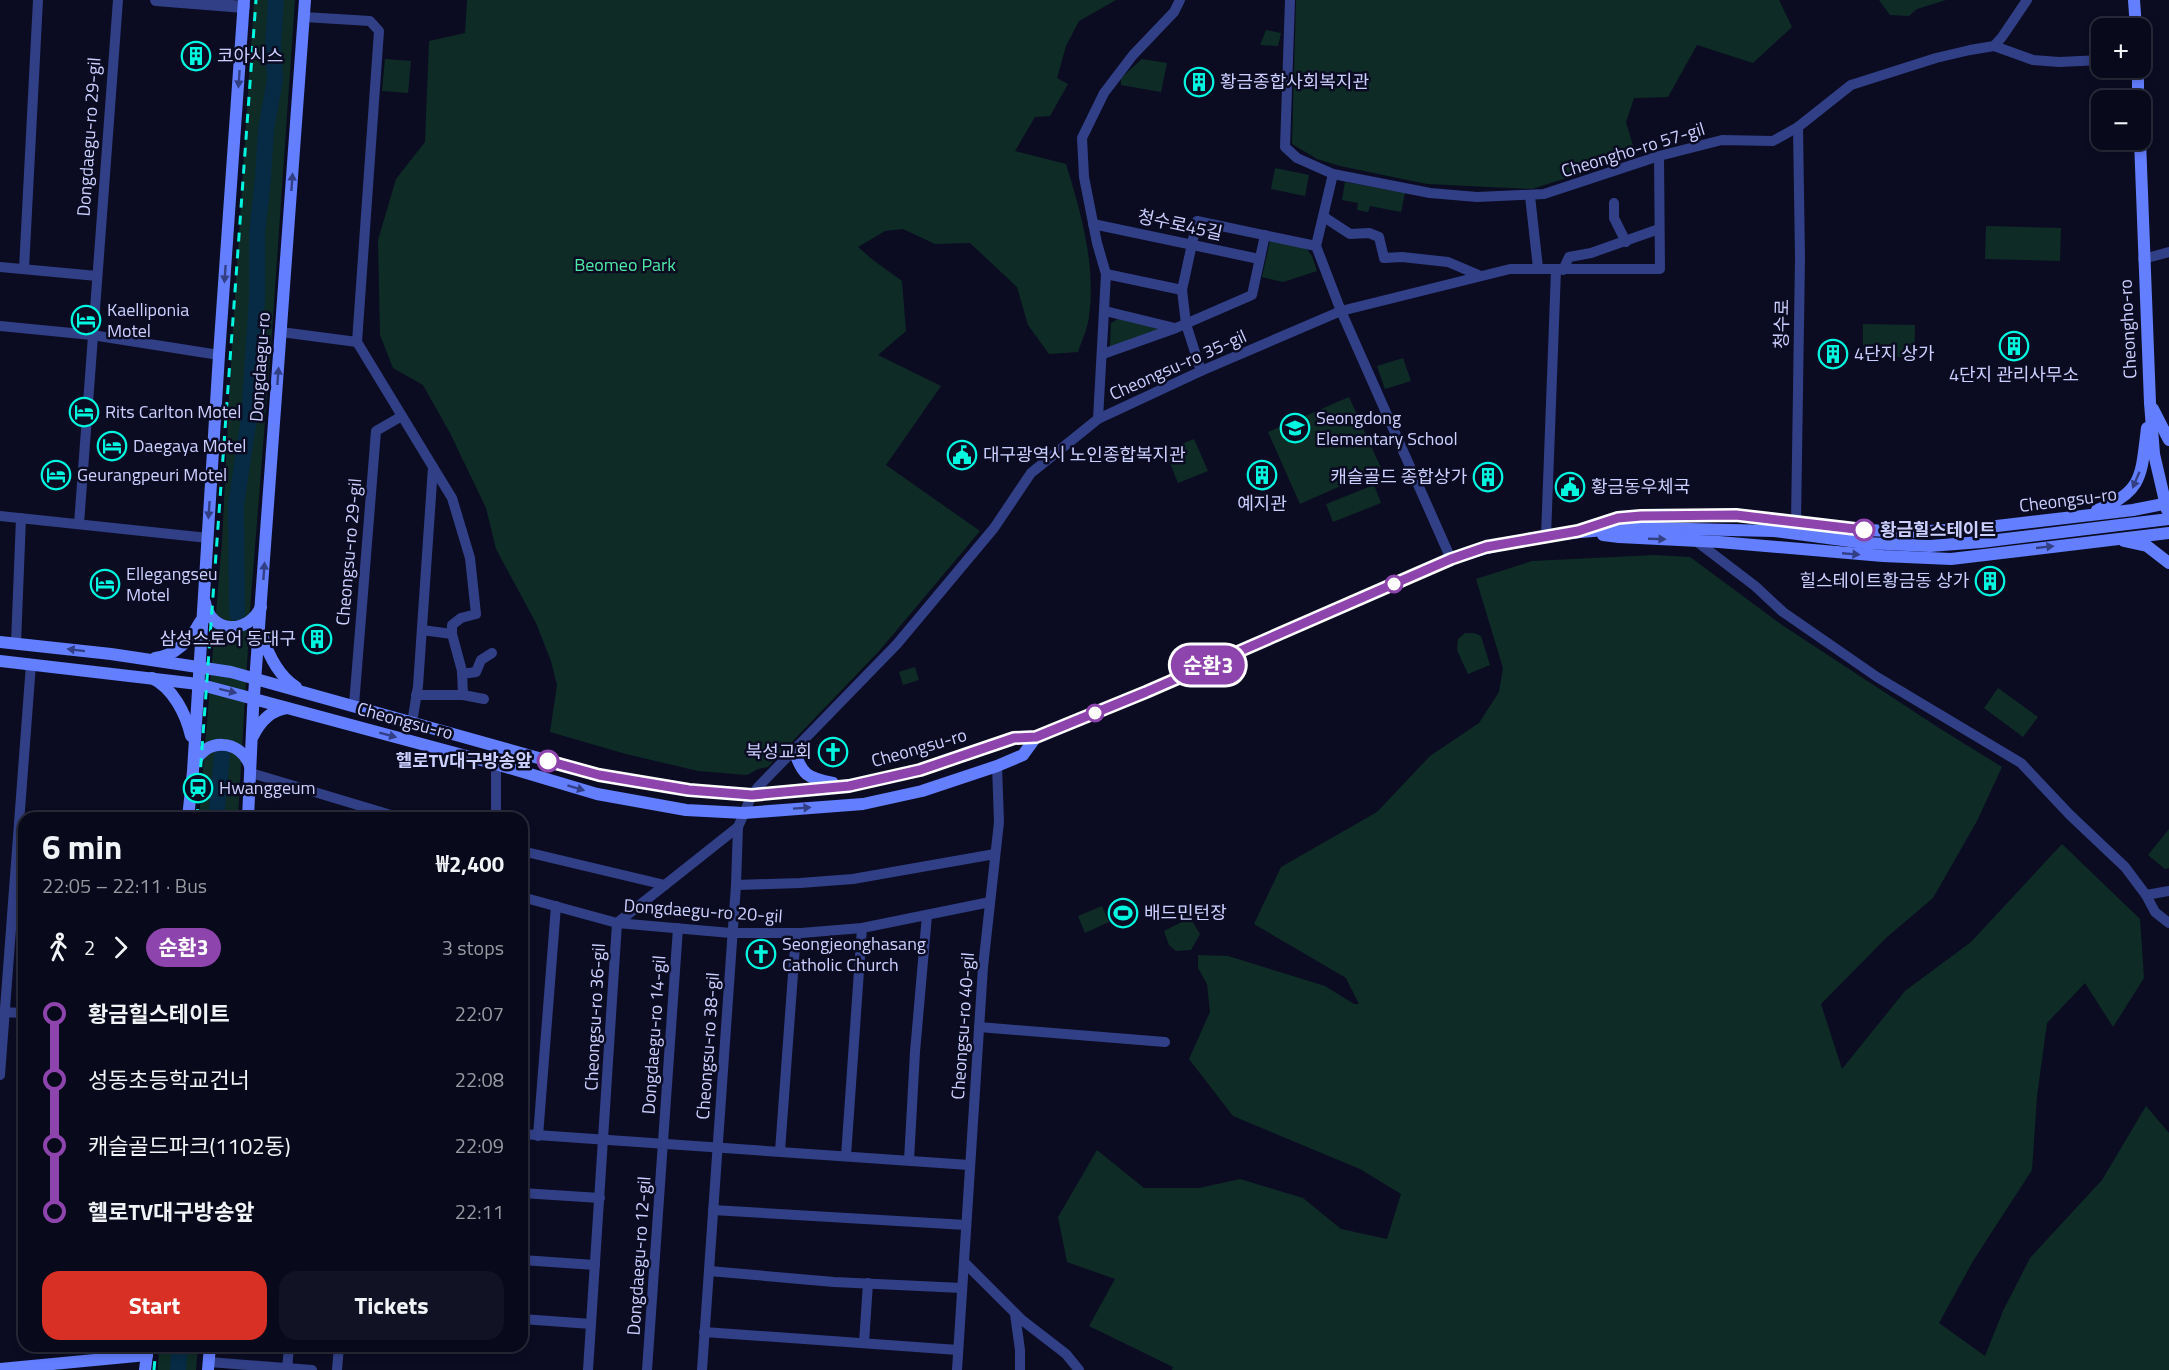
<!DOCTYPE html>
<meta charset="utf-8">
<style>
body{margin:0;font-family:"Titillium Web","Noto Sans KR",sans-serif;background:#111223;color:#f1f3f6;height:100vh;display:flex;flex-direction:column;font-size:22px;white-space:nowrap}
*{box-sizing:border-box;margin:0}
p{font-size:20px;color:#989aa2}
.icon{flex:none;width:33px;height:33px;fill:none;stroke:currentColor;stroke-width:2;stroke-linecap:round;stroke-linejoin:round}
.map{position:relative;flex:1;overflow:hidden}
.details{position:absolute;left:18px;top:812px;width:510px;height:540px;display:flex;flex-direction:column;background:#08091a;border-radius:18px;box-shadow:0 3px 9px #0003,0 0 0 2px #292a39}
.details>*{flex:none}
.badge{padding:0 12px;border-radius:20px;font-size:21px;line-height:39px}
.fabs{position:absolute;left:2091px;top:18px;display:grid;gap:12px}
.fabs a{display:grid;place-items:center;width:60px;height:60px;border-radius:12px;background:#08091a;box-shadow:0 3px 9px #0003,0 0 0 2px #292a39;font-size:30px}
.map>.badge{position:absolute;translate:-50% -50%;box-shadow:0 0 0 3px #fff}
.legs{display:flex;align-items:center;gap:9px;height:66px;padding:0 24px;font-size:20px}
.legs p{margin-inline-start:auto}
.head{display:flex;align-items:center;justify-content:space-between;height:102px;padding:0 24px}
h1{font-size:33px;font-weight:700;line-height:45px}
.cta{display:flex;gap:12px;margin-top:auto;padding:12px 24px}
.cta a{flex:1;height:69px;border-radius:18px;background:#d93025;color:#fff;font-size:24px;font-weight:700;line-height:69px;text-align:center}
.cta a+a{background:#111223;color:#f1f3f6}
ul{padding:0 24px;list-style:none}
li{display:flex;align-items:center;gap:21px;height:66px;font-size:22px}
li i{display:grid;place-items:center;width:9px;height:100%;margin:0 8px;background:currentColor}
li i::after{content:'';width:15px;height:15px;margin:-8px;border:4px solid;border-radius:50%;background:#08091a}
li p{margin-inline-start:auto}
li:first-child i{background:linear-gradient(#0000 50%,currentColor 0)}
li:last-child i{background:linear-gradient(currentColor 50%,#0000 0)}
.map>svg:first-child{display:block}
.green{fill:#0e2c25}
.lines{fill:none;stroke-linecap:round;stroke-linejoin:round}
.river{stroke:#072a45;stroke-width:16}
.minor{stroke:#313f86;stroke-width:10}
.tertiary{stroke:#313f86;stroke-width:12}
.secondary{stroke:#637eff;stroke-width:12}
.rail{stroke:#00f7df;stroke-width:3;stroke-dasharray:9 8;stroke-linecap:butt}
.secondary-bridge{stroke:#637eff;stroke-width:12}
.oneway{fill:#333f85}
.line-1-casing{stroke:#fff;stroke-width:14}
.line-1{stroke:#8e44ad;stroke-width:9}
.stop-1-dot{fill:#fff;stroke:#8e44ad;stroke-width:3}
.labels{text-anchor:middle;stroke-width:5;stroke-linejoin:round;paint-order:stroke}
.poi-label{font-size:18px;fill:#ccd0ff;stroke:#0b0c22;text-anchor:start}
.street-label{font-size:18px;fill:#ccd0ff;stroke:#0b0c22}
.park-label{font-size:18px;fill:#4deaa4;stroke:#0b0c22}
.stop-label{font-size:18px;font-weight:bold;fill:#ccd0ff;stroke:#0b0c22;text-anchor:start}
</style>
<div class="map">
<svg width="2169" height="1370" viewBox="0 0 2169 1370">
<rect width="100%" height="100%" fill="#0b0c22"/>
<!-- green -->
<g class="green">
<polygon points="254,0 295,0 271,346 251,597 238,817 199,818 222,541 232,343"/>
<path d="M 467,0 L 1116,0 L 1079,21 L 1066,46 L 1057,78 L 1068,84 L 1050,116 L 1035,117 L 1015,151 L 1066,164 C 1081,213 1096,264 1089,316 C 1088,328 1082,340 1078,352 L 1049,354 L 1028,325 L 1017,287 L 970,243 L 935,244 L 903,229 L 885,231 L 858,247 L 873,260 L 902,281 L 906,331 L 878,355 L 941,386 L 886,465 L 980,531 L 880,650 L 768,767 L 758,769 L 747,775 L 698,771 L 626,754 L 550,732 L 557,685 L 551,661 L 536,623 L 496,549 L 486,508 L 450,433 L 423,385 L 393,368 L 380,335 L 378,240 L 396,179 L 425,142 L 429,41 L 465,33 Z"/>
<polygon points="1296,0 1779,0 1792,27 1753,63 1697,45 1668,97 1634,98 1626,122 1636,156 1532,189 1427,184 1340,166 1317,159 1292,144"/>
<polygon points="1879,0 1946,0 1917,9 1909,16 1890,15"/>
<polygon points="1266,30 1281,33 1278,46 1260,45"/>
<polygon points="385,59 411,61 408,93 382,91"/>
<polygon points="1142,59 1167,63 1161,92 1121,85 1121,78"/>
<polygon points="1275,168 1309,175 1305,196 1271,189"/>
<polygon points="1345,182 1405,193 1401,212 1370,206 1368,212 1357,210 1358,203 1342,200"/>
<polygon points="1986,226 2061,228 2060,261 1985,259"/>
<polygon points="1270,241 1306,248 1312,256 1317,271 1283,282 1262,277"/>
<polygon points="1118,319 1167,329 1110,348 1111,323"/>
<polygon points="1863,324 1915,325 1914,357 1863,356"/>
<polygon points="1403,358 1411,381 1385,389 1377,366"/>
<polygon points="1349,397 1381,468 1300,504 1268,432"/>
<polygon points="1194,439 1208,471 1178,483 1165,451"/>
<polygon points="1374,485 1381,503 1333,522 1326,504"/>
<polygon points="1654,555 1690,557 1782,625 1939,728 2002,767 1977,821 1933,898 1887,937 1821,1004 1842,1069 1905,991 1971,942 2062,844 2140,919 2144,978 2113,1027 2085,983 2047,1023 2037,1096 2032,1170 1973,1261 1939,1323 1985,1356 2003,1311 2030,1258 2102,1180 2146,1106 2169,1133 2169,1370 1172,1370 1173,1367 1089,1326 1115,1279 1067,1262 1058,1217 1097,1150 1144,1188 1199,1188 1240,1179 1303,1198 1341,1229 1387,1239 1401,1194 1360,1169 1233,1116 1189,1059 1210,1012 1207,984 1198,968 1198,955 1228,956 1325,986 1354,1004 1359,1004 1346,978 1254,924 1281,867 1377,812 1430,756 1479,723 1499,692 1503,668 1476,579 1532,561"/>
<polygon points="1465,633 1474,633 1481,636 1490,665 1468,674 1457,650 1458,639"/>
<polygon points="915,667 919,680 903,685 899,672"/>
<polygon points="1998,688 2038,717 2023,737 1984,708"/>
<polygon points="2169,829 2169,868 2165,869 2148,855"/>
<polygon points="1102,906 1109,922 1085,933 1078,916"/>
<polygon points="1190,918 1200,934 1191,950 1176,951 1169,945 1164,931"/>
<polygon points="159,1346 198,1346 196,1370 158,1370"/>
</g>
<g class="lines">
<!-- river -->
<g class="river">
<polyline points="237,613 236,505 249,418 257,298 257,234 263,178 266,129 275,80 273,45 276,0"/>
<polyline points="216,818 222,755"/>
<polyline points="178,1370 180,1346"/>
</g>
<!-- minor -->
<g class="minor">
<polyline points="1290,0 1285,147 1297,158 1333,174 1430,193 1477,197 1544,194 1659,156 1722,140 1773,141 1798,127 1851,85 1936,58 1970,50 1994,46 2033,60 2059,62 2102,60"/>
<polyline points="304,17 370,21 379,31 357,342"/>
<polyline points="1994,46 2002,37 2027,0"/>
<polyline points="1333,174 1316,246 1341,311 1451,559"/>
<polyline points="1530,196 1538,268"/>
<polyline points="1614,203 1614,218 1626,242"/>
<polyline points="1324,217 1350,234 1369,233 1379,237 1384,258 1402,257 1448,262 1481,276"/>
<polyline points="1093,224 1259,259"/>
<polyline points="2143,259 2169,252"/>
<polyline points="0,267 97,276"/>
<polyline points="24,269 38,0"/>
<polyline points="1563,270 1569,257 1591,253 1659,229"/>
<polyline points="1106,274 1182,290"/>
<polyline points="1105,311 1175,328"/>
<polyline points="0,326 92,335 219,355"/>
<polyline points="281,332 357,342 433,467 418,686 412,723"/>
<polyline points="1103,354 1176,328 1252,295 1265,235"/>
<polyline points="1201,371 1186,324 1182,290 1197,221 1316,246"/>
<polyline points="1098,419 1106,274 1097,243 1084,177 1082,138 1104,93 1133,55 1174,12 1180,0"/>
<polyline points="433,467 452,498 470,558 476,614 461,618 452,625 452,634 462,671 463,695"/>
<polyline points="0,516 208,538"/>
<polyline points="1796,522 1800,258 1798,127"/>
<polyline points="79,524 118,0"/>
<polyline points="1546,536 1556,270"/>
<polyline points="1696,541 1755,586 1783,612 1877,677 2021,763 2070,815 2125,867 2146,895 2155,912 2169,923"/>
<polyline points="422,630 452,634"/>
<polyline points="16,643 21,518"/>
<polyline points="462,674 476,672 481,660 492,653"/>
<polyline points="416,695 463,695 484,699"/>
<polyline points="354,705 376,431 402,416"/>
<polyline points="251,773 401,818"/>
<polyline points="496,818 496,764"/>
<polyline points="522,851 665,885"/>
<polyline points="736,885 800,883 853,879 995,854"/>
<polyline points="2146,895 2169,891"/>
<polyline points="522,897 617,923 731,933 801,933 862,928 990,902"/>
<polyline points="0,1012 24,1013"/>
<polyline points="979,1027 1165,1042"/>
<polyline points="0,1075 31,664"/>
<polyline points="522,1134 969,1165"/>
<polyline points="538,1136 556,906"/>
<polyline points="780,1151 796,933"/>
<polyline points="846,1156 862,928"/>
<polyline points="909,1160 915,1052 927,915"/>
<polyline points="522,1193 600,1198"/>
<polyline points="713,1210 966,1225"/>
<polyline points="522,1260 595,1265"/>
<polyline points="964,1262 1022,1320 1066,1354 1079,1370"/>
<polyline points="709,1271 834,1282 962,1288"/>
<polyline points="1015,1314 1020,1350 1020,1370"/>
<polyline points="522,1319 591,1324"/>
<polyline points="704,1332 958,1350"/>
<polyline points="864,1343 868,1283"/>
<polyline points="209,1362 312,1370"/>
<polyline points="287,1370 289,1346"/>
<polyline points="337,1370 339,1346"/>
<polyline points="588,1370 617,923 738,827 752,795 758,787 897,644 994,528 1031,473 1098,419 1201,371 1341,311 1510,269 1660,269 1659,156"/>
<polyline points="647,1370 678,928"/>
<polyline points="702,1370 736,885 738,827"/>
<polyline points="957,1370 983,967 999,822 997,766"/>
</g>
<!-- tertiary -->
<polyline class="tertiary" points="156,0 244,7"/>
<!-- secondary -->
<g class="secondary">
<polyline points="2134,0 2136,28"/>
<polyline points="2138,68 2138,100"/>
<polyline points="2140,140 2150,403 2154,454 2167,510"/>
<polyline points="2153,409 2169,440"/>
<path d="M 2097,510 C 2144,492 2141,474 2147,428"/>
<polyline points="1595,525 1618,518 1642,516 1736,515 1846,529 1911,532 1980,528 2133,510 2169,503"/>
<polyline points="1603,535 1619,537 1719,542 1883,556 1951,559 2169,533"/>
<polyline points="2124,541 2147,546 2169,563"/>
<path d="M 205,602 C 210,634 248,635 261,607"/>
<path d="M 262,635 C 268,654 279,676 296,687"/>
<path d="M 0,642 L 111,654 L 231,672 L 599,775 L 689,790 L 752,795 L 849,786 L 920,770 L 1013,738 L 1036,737 L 1146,692 L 1451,559 C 1517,536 1575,531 1644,528"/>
<path d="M 155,658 C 175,656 191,639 200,622"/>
<polyline points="0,661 198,684 496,764 597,794 686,810 744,813 863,804 922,791 997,766 1023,755 1036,737"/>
<path d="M 152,678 C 173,688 186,714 191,736"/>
<path d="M 253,736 C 260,722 271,710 287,708"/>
<path d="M 794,750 C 802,775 807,778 833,783"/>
<path d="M 194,765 C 204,737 241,739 250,766"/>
<polyline points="188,818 193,771 219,355 244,0"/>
<polyline points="248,818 253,709 305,0"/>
<polyline points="0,1369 147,1355"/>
<polyline points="145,1370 148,1346"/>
<polyline points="208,1370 210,1346"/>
</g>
<!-- rail -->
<g class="rail">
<polyline points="197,818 256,0"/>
<polyline points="154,1370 156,1346"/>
</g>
<!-- secondary-bridge -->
<polyline class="secondary-bridge" points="1644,528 1774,531 1865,543 1930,546 1981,542 2169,519"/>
</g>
<!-- one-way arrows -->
<defs><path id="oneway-solid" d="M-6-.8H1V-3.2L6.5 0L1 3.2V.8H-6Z" transform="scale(1.5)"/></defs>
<g class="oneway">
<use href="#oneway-solid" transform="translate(239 79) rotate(94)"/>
<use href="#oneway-solid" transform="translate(292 182) rotate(-86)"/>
<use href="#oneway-solid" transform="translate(225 274) rotate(94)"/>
<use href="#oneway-solid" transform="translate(278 376) rotate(-86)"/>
<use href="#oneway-solid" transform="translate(2136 480) rotate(113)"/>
<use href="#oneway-solid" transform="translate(209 510) rotate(94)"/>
<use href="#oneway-solid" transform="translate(1657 539) rotate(2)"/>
<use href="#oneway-solid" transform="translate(2045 547) rotate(-6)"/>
<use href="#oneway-solid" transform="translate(1851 554) rotate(5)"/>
<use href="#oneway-solid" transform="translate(264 571) rotate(-86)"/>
<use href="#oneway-solid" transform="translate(76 650) rotate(-173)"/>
<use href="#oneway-solid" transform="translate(228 691) rotate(14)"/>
<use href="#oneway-solid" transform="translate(388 735) rotate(15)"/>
<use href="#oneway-solid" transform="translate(576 788) rotate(17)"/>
<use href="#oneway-solid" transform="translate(802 808) rotate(-4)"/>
</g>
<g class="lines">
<!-- line-1 casing -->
<g class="line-1-casing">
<polyline id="line-1" points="548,761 599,775 689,790 752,795 849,786 920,770 1014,738 1036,737 1146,692 1451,559 1486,547 1578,531 1618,518 1641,516 1736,515 1864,530"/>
</g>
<!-- line-1 -->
<use href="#line-1" class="line-1"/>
</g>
<!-- icons -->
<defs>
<g id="building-ring" transform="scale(1.5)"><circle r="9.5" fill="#0b0c22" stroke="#00f7df" stroke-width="1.5"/><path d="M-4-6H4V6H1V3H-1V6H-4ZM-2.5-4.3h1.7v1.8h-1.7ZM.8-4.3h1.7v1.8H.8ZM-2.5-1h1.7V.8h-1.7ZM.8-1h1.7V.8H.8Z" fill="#00f7df"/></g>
<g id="hotel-ring" transform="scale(1.5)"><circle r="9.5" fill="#0b0c22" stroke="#00f7df" stroke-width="1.5"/><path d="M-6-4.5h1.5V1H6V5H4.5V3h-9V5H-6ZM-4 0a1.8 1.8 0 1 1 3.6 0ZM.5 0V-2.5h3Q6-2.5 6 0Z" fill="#00f7df"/></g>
<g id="school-ring" transform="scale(1.5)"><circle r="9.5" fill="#0b0c22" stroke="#00f7df" stroke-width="1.5"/><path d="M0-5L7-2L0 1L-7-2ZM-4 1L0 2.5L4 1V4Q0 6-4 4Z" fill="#00f7df"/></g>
<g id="civic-ring" transform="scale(1.5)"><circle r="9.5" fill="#0b0c22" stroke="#00f7df" stroke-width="1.5"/><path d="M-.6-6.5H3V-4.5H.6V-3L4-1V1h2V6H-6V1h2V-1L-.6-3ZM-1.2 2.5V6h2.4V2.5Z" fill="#00f7df"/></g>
<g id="church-ring" transform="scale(1.5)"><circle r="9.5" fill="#0b0c22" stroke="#00f7df" stroke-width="1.5"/><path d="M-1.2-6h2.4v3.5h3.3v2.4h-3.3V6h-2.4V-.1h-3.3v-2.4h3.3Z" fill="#00f7df"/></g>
<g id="station-ring" transform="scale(1.5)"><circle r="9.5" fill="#0b0c22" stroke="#00f7df" stroke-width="1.5"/><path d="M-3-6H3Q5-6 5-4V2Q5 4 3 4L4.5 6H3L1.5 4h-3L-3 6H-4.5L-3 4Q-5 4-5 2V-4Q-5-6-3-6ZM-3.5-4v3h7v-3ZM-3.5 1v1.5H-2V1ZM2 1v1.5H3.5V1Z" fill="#00f7df"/></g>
<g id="stadium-ring" transform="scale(1.5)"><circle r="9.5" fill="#0b0c22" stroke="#00f7df" stroke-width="1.5"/><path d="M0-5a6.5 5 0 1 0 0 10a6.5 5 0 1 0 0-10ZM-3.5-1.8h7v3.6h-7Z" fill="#00f7df"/></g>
</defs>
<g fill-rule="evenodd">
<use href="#building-ring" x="196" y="56"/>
<use href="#building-ring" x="1199" y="82"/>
<use href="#hotel-ring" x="86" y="320"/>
<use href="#building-ring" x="2014" y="346"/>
<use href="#building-ring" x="1833" y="354"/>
<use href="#hotel-ring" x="84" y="412"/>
<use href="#school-ring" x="1295" y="428"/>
<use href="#hotel-ring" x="112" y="446"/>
<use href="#civic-ring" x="962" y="455"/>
<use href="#hotel-ring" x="56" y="475"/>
<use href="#building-ring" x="1262" y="475"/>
<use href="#building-ring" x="1488" y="477"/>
<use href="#civic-ring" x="1570" y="487"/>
<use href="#building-ring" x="1990" y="581"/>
<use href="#hotel-ring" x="105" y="584"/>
<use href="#building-ring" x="317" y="639"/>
<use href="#church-ring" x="833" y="752"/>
<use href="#station-ring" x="198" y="788"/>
<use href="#stadium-ring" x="1123" y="913"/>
<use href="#church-ring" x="761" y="954"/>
</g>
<!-- markers -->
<g class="stop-1-dot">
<circle cx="1864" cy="530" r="10"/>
<circle cx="1394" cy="584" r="8"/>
<circle cx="1095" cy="713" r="8"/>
<circle cx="548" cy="761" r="10"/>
</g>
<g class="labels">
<!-- poi labels -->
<g class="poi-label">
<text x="217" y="62">코아시스</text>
<text x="1220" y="88">황금종합사회복지관</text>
<text x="107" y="316">Kaelliponia<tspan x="107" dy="21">Motel</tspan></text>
<text x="1854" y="360">4단지 상가</text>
<text x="2014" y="381" text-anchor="middle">4단지 관리사무소</text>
<text x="105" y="418">Rits Carlton Motel</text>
<text x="1316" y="424">Seongdong<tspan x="1316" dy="21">Elementary School</tspan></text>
<text x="133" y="452">Daegaya Motel</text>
<text x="983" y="461">대구광역시 노인종합복지관</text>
<text x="77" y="481">Geurangpeuri Motel</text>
<text x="1467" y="483" text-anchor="end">캐슬골드 종합상가</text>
<text x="1591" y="493">황금동우체국</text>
<text x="1262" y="510" text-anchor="middle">예지관</text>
<text x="126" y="580">Ellegangseu<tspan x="126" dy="21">Motel</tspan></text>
<text x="1969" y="587" text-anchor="end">힐스테이트황금동 상가</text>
<text x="296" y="645" text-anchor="end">삼성스토어 동대구</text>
<text x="812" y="758" text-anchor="end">북성교회</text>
<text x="219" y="794">Hwanggeum</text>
<text x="1144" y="919">배드민턴장</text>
<text x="782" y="950">Seongjeonghasang<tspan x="782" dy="21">Catholic Church</tspan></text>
</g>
<!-- street labels -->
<g class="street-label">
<text transform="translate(89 137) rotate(-86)" y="6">Dongdaegu-ro 29-gil</text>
<text transform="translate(1633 150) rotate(-17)" y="6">Cheongho-ro 57-gil</text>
<text transform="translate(1180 225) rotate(12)" y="6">청수로45길</text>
<text transform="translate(1782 324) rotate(-89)" y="6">청수로</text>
<text transform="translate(2128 329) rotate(-93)" y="6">Cheongho-ro</text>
<text transform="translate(1178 365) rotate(-24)" y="6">Cheongsu-ro 35-gil</text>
<text transform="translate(260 367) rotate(-86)" y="6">Dongdaegu-ro</text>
<text transform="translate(2068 500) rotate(-7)" y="6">Cheongsu-ro</text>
<text transform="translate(349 552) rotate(-85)" y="6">Cheongsu-ro 29-gil</text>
<text transform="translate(405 721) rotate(15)" y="6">Cheongsu-ro</text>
<text transform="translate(919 748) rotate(-16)" y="6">Cheongsu-ro</text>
<text transform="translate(703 911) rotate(4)" y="6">Dongdaegu-ro 20-gil</text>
<text transform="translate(595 1017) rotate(-87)" y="6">Cheongsu-ro 36-gil</text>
<text transform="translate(963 1026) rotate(-86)" y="6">Cheongsu-ro 40-gil</text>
<text transform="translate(654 1035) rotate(-86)" y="6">Dongdaegu-ro 14-gil</text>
<text transform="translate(708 1046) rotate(-86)" y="6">Cheongsu-ro 38-gil</text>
<text transform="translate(639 1256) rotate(-86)" y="6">Dongdaegu-ro 12-gil</text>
</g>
<!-- park labels -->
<g class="park-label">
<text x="625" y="271">Beomeo Park</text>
</g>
<!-- stop labels -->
<g class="stop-label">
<text x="1880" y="536">황금힐스테이트</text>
<text x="532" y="767" text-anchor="end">헬로TV대구방송앞</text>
</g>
</g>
</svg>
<div class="fabs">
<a>+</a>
<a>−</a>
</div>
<b class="badge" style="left:1208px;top:665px;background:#8e44ad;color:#fff">순환3</b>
<section class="details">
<div class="head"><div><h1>6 min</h1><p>22:05 – 22:11 · Bus</p></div><b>₩2,400</b></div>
<div class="legs"><svg class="icon" aria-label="walk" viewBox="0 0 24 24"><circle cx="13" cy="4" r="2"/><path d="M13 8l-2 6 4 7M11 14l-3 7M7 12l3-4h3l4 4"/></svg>2<svg class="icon" aria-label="forward" viewBox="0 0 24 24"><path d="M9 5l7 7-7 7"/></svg><b class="badge" style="background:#8e44ad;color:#fff">순환3</b><p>3 stops</p></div>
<ul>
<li><i style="color:#8e44ad"></i><b>황금힐스테이트</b><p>22:07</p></li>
<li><i style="color:#8e44ad"></i><span>성동초등학교건너</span><p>22:08</p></li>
<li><i style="color:#8e44ad"></i><span>캐슬골드파크(1102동)</span><p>22:09</p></li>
<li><i style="color:#8e44ad"></i><b>헬로TV대구방송앞</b><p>22:11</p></li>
</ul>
<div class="cta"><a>Start</a><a>Tickets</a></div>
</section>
</div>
